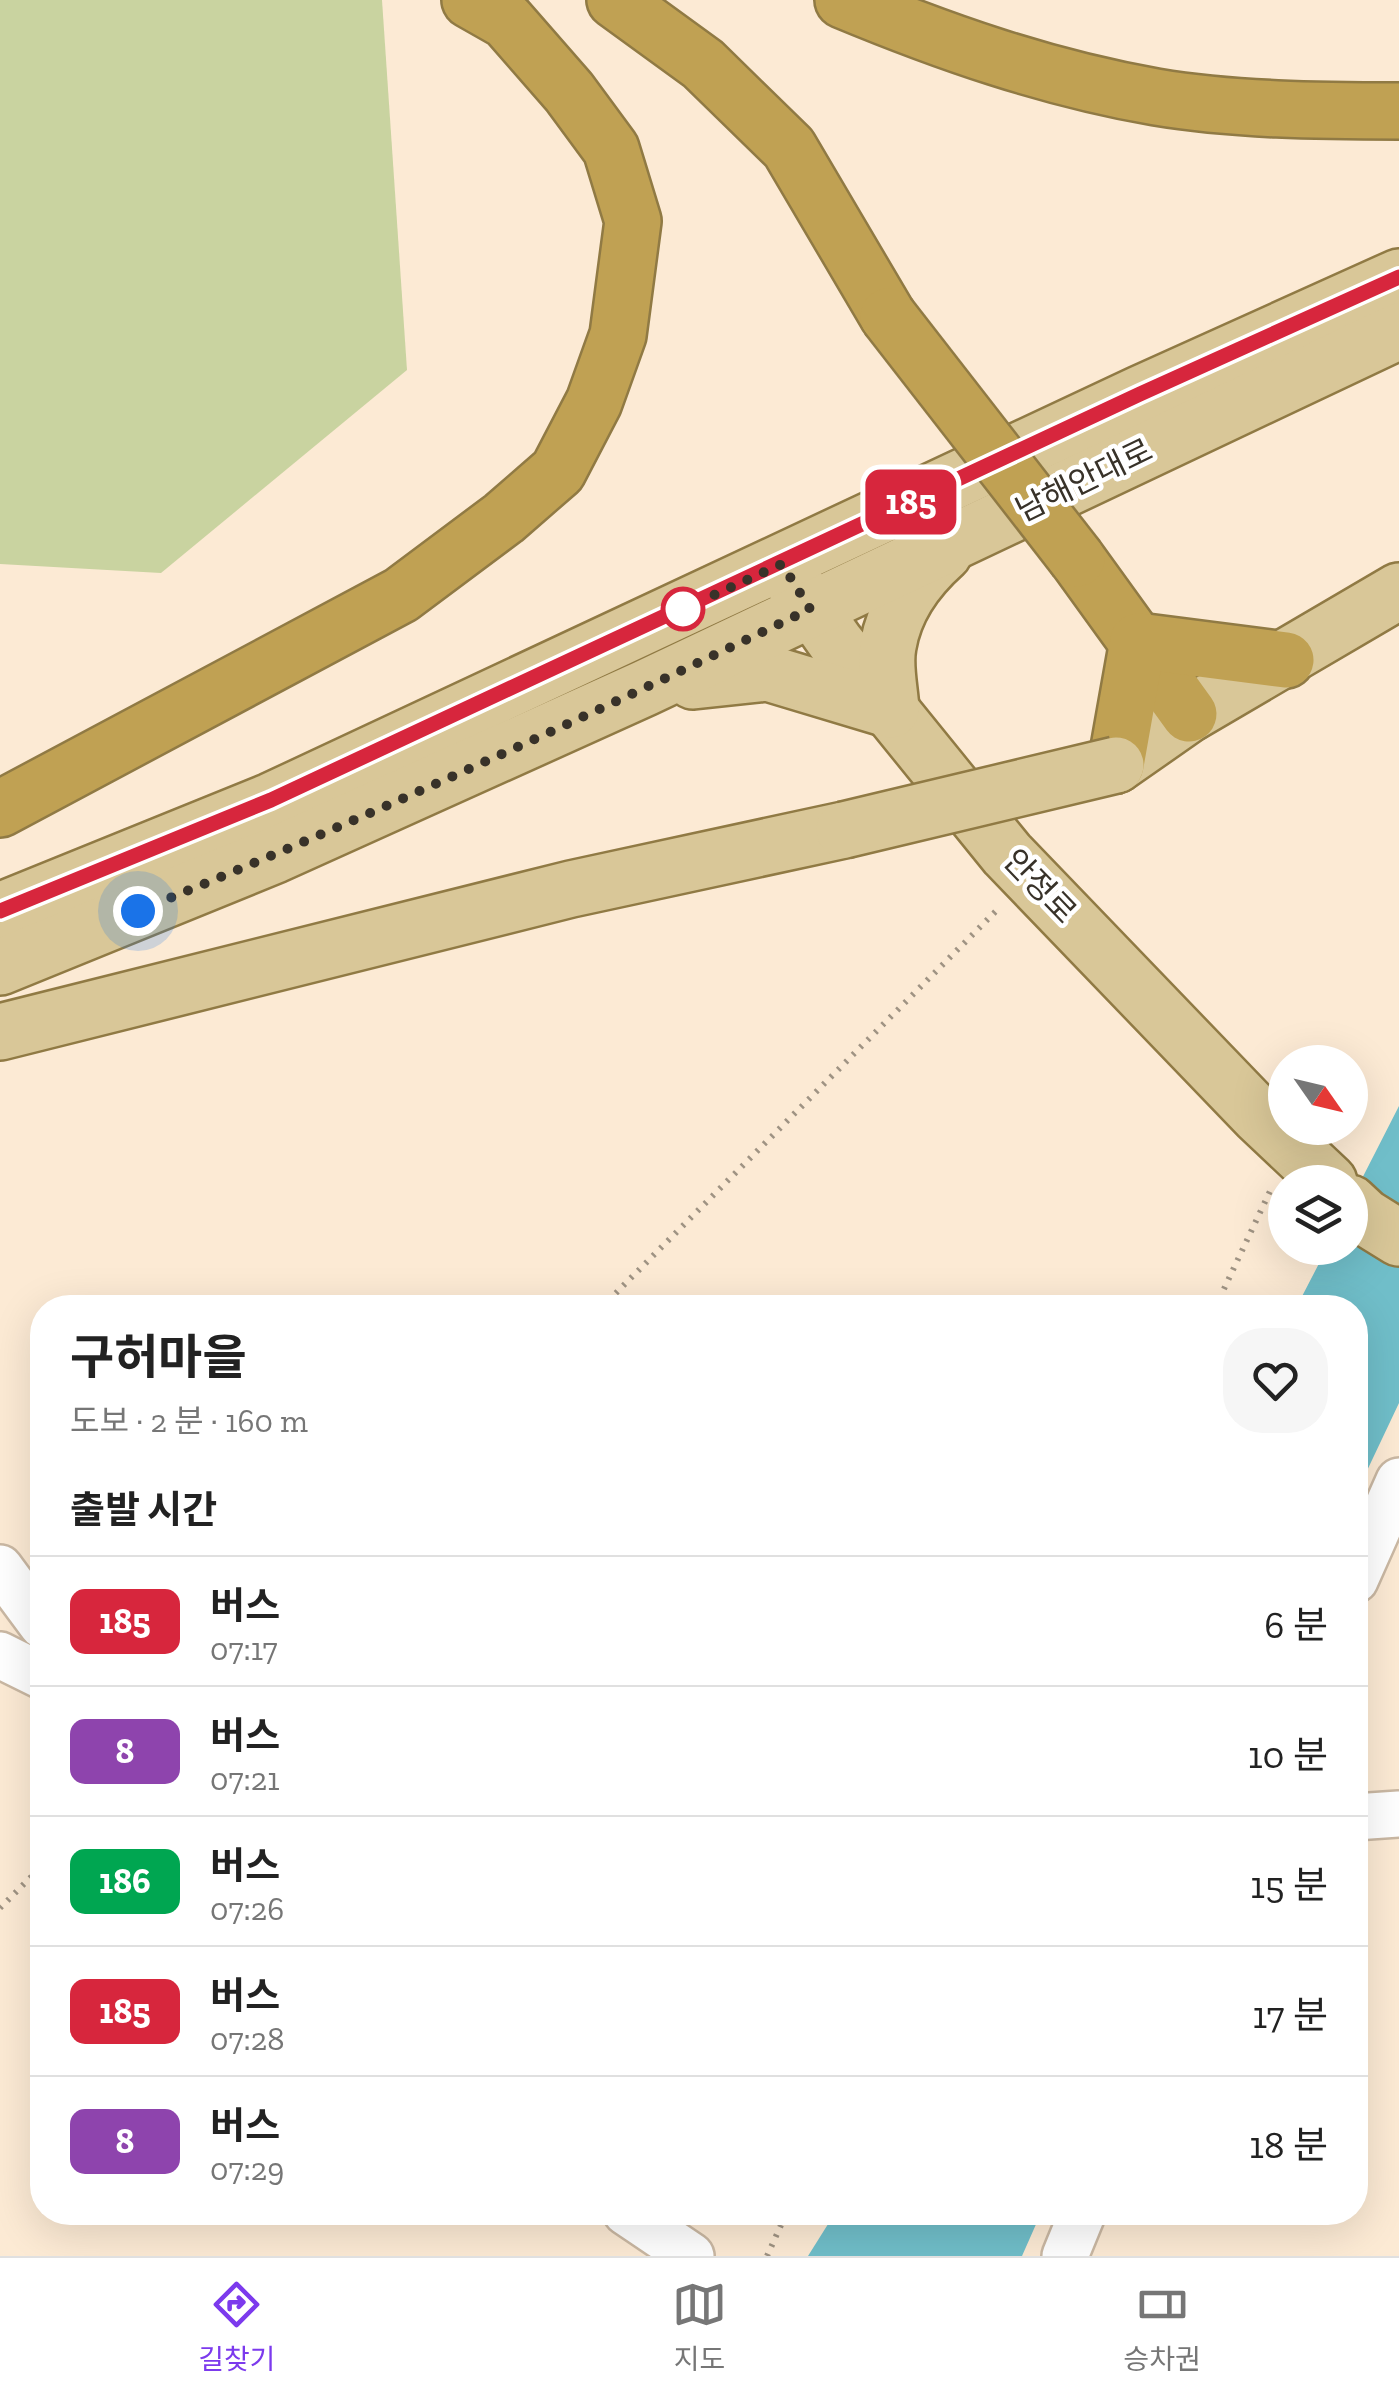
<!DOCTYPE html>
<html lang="ko">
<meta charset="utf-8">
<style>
body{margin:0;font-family:"Zilla Slab","Noto Sans KR",serif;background:#f6f6f6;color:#222;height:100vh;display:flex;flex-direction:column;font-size:38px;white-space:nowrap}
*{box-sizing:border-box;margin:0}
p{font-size:32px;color:#767676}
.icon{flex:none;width:55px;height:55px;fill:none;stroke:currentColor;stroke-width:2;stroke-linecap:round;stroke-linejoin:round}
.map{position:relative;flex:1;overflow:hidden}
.panel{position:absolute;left:30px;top:1295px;width:1338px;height:930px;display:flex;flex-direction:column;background:#fff;border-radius:40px;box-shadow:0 10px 40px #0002}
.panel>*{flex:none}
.badge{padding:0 20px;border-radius:15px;font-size:35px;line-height:65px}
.needle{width:65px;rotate:124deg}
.tools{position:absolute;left:1268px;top:1045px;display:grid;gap:20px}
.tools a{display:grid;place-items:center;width:100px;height:100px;border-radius:50%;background:#fff;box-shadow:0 10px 40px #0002;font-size:50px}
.you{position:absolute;width:50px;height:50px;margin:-25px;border:8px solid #fff;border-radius:50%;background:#1a73e8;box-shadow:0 0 0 15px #1a73e833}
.map>.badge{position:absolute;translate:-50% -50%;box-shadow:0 0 0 5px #fff}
h2{padding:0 40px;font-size:38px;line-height:90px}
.round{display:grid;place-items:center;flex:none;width:105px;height:105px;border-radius:40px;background:#f6f6f6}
.summary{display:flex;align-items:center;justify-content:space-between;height:170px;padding:0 40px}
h1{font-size:48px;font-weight:700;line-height:75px}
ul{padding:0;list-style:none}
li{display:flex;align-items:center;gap:30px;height:130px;padding:0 40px;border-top:2px solid #e0e0e0}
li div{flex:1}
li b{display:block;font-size:38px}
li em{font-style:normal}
li .badge{min-width:110px;font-weight:700;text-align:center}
.tabs{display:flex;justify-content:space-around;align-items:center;height:140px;border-top:2px solid #e0e0e0;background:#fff;font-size:28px;color:#767676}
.tabs a{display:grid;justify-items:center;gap:5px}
.tabs .current{color:#7c3aed}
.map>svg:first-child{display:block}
.green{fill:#c9d3a0}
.water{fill:#70bec9}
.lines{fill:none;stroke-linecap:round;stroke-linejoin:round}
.minor-casing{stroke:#cab8a3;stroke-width:50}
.major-casing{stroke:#907a44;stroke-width:60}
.highway-casing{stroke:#907a44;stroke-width:60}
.path{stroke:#9f9383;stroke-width:6;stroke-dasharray:2.5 8;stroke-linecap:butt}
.minor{stroke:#fff;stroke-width:45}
.major{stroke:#d9c798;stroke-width:55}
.highway{stroke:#c0a153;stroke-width:55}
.major-bridge-casing{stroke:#907a44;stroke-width:60;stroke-linecap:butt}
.highway-bridge-casing{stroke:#907a44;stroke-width:60;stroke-linecap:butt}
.major-bridge{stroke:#d9c798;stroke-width:55}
.highway-bridge{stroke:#c0a153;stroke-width:55}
.line-casing{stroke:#fff;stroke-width:22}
.line{stroke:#d7263d;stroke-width:15}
.walk{stroke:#383229;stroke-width:10;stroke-dasharray:0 18}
.stop-dot{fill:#fff;stroke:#d7263d;stroke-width:5}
.labels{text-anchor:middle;stroke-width:9;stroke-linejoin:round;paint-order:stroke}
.street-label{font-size:32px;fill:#383229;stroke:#fff}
</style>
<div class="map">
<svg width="1399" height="2256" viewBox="0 0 1399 2256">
<rect width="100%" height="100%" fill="#fcead4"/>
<!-- green -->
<polygon class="green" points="0,0 382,0 407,370 161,573 0,564"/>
<!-- water -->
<g class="water">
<polygon points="1399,1106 1399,1403 1355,1496 1355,1308 1296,1308 1327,1248 1350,1248 1350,1202"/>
<polygon points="835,2213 835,2212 1041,2213 1022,2256 808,2256"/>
</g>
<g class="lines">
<!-- minor casing -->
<g class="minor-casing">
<g id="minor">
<polyline points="0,1568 42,1625"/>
<polyline points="1355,1580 1399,1481"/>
<polyline points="0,1655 42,1676"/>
<polyline points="1355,1817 1399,1814"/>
<polyline points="626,2212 691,2256"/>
<polyline points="1065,2256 1083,2212"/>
</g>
</g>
<!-- major casing -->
<g class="major-casing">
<g id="major">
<polyline points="791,579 836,643 1007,854 1259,1116 1329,1182"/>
<path d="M 693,681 L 768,673 L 891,710 C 890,690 884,666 888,646 C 894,609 917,577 944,553"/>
<polyline points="1116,765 1189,714 1399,591"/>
<polyline points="0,911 271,801 1140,394 1399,277"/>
<polyline points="0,967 275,855 645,688 1399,331"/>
<polyline points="0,1032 571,889 844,830"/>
<polyline points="1350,1203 1365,1217 1399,1238"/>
</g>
</g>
<!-- highway casing -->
<g class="highway-casing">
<g id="highway">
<polyline points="615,0 703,64 789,148 888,316"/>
<path d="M 843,0 C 944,42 1047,78 1156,97 C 1233,110 1321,111 1399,111"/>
<polyline points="1077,559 1189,714"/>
<polyline points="1116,765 1138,641 1286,660"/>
<polyline points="0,809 401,595 504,518 558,471 594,402 618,335 633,221 611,149 569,92 507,21 470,0"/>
</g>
</g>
<!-- path -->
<g class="path">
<polyline points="601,1308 999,908"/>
<polyline points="1215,1308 1272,1187"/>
<polyline points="0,1908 42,1866"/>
<polyline points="767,2256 787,2212"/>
</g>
<!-- minor -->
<use href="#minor" class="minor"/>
<!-- major -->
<use href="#major" class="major"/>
<!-- highway -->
<use href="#highway" class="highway"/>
<!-- major-bridge casing -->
<g class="major-bridge-casing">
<polyline id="major-bridge" points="844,830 1116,765"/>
</g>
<!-- highway-bridge casing -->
<g class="highway-bridge-casing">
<polyline id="highway-bridge" points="888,316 1077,559"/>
</g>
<!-- major-bridge -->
<use href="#major-bridge" class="major-bridge"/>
<!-- highway-bridge -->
<use href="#highway-bridge" class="highway-bridge"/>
</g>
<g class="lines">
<!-- line casing -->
<g class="line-casing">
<polyline id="line" points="0,911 271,800 1140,394 1399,277"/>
</g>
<!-- line -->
<use href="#line" class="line"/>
<!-- walk -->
<path class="walk" d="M 138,911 C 365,819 589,716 810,609 L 782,564 L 679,611 L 683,609"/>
</g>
<!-- markers -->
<circle class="stop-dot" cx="683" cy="609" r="20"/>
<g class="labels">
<!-- street labels -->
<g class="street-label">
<text transform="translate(1084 480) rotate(-26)" y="11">남해안대로</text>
<text transform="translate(1040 886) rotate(46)" y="11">안정로</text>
</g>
</g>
</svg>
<div class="tools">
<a><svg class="needle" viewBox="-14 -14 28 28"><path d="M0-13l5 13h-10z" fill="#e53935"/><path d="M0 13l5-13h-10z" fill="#767676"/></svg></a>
<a><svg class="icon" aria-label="layers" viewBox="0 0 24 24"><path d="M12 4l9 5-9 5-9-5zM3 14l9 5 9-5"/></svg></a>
</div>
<div class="you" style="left:138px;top:911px"></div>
<b class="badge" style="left:911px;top:502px;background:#d7263d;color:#fff">185</b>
<section class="panel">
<div class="summary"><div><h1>구허마을</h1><p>도보 · 2 분 · 160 m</p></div><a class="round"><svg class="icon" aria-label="heart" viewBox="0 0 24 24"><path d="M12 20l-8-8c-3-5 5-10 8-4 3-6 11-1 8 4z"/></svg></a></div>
<h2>출발 시간</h2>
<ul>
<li><span class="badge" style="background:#d7263d;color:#fff">185</span><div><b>버스</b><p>07:17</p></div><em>6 분</em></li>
<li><span class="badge" style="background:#8e44ad;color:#fff">8</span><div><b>버스</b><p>07:21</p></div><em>10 분</em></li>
<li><span class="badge" style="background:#00a651;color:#fff">186</span><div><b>버스</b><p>07:26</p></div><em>15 분</em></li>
<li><span class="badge" style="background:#d7263d;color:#fff">185</span><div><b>버스</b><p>07:28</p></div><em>17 분</em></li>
<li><span class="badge" style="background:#8e44ad;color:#fff">8</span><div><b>버스</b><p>07:29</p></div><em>18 분</em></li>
</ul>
</section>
</div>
<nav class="tabs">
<a class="current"><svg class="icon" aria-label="directions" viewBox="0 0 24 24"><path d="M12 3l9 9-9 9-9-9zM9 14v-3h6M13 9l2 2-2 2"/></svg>길찾기</a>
<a><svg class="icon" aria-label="map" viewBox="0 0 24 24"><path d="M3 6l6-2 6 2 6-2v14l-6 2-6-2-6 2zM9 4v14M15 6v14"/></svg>지도</a>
<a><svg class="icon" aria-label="tickets" viewBox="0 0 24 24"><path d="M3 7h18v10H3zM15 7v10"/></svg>승차권</a>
</nav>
